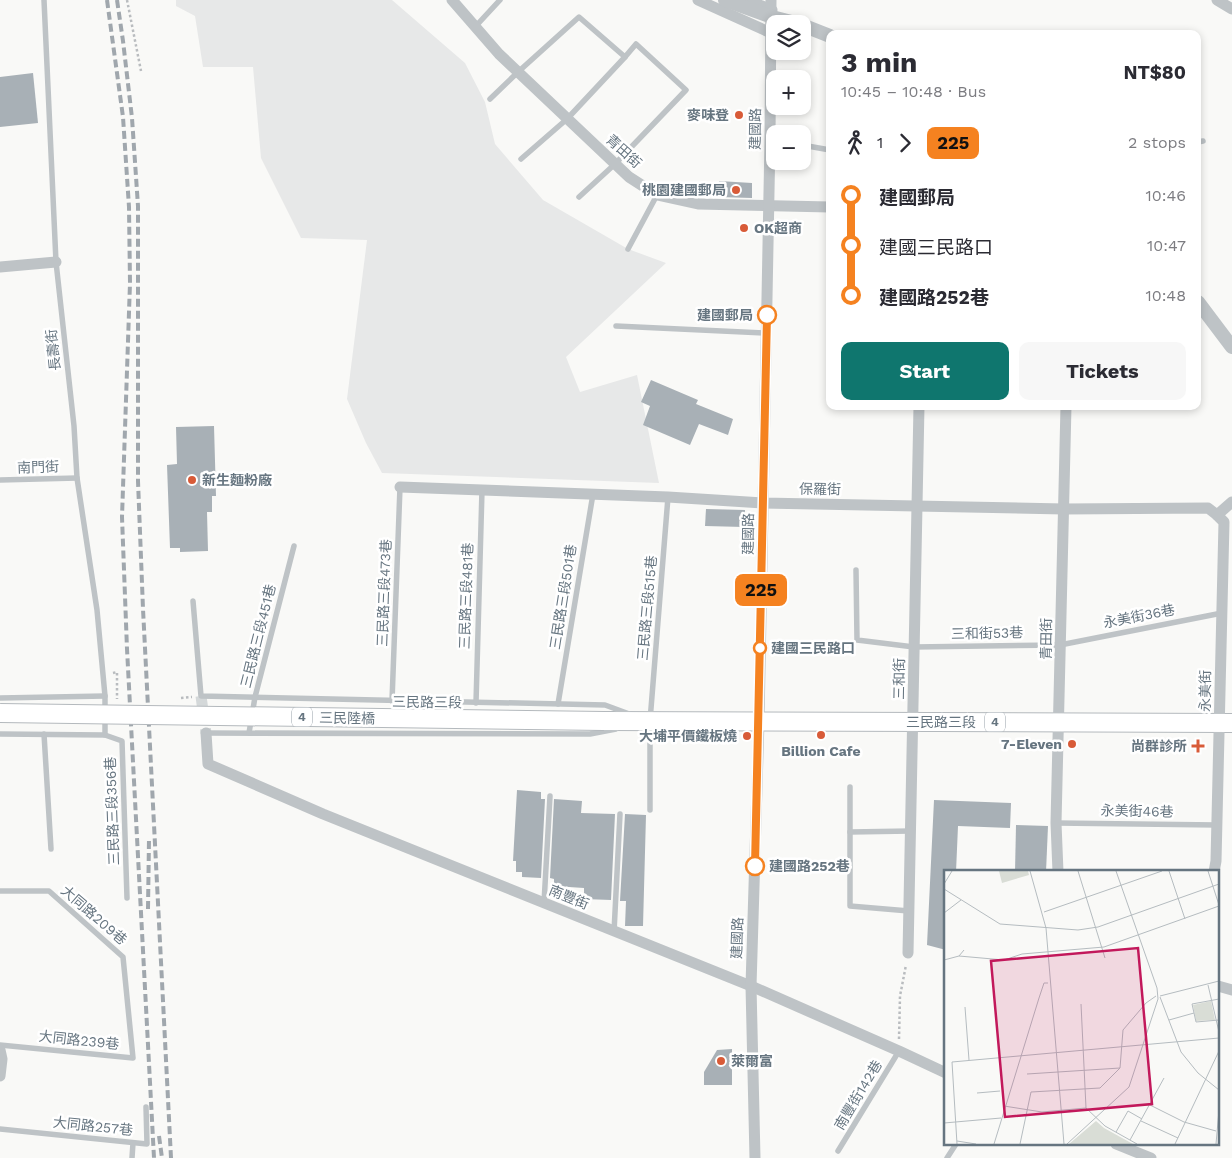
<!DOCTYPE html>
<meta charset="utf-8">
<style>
body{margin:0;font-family:"Work Sans","Noto Sans TC",sans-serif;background:#f7f7f7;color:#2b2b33;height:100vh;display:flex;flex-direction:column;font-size:19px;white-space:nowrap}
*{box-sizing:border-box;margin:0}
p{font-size:16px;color:#7c7c81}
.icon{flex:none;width:28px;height:28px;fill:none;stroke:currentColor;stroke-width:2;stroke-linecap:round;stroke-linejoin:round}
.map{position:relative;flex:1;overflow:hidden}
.sheet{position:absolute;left:826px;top:30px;width:375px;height:380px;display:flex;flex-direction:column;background:#fff;border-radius:10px;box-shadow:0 2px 8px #0003}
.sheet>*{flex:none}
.badge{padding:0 10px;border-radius:8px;font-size:18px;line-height:32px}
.buttons{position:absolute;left:766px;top:15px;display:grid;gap:10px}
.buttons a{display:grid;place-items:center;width:45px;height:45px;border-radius:10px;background:#fff;box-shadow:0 2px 8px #0003;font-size:25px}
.map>.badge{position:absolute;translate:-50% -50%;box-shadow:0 0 0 2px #fff}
.legs{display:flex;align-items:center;gap:8px;height:55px;padding:0 15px;font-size:16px}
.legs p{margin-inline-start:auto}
.overview{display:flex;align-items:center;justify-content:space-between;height:85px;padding:0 15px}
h1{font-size:28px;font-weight:700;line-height:38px}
.primary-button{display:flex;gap:10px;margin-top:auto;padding:10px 15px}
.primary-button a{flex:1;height:58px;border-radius:10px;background:#0f766e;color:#fff;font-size:20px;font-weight:700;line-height:58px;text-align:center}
.primary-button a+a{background:#f7f7f7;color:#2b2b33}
ul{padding:0 15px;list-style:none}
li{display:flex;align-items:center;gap:18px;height:50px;font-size:19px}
li i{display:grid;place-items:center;width:8px;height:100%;margin:0 6px;background:currentColor}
li i::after{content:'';width:12px;height:12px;margin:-6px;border:4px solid;border-radius:50%;background:#fff}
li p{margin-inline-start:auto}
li:first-child i{background:linear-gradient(#0000 50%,currentColor 0)}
li:last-child i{background:linear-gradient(currentColor 50%,#0000 0)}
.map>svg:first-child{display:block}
.built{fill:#e7e8e8}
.building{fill:#a8b0b6}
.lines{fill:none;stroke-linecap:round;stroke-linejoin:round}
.minor-tunnel{stroke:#d4d8d9;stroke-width:11;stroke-dasharray:11 5.5;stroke-linecap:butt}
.primary-casing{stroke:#b4b9bd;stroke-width:20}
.path{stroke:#b9bcbf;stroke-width:2.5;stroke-dasharray:2.5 2.5;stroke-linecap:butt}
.service{stroke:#bec3c6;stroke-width:5.5}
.minor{stroke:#bec3c6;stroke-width:11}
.tertiary{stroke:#bec3c6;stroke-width:14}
.primary{stroke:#fff;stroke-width:18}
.rail{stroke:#a0a7ad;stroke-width:4;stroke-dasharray:8 4;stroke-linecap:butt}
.primary-bridge-casing{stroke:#b4b9bd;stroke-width:20;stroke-linecap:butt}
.primary-bridge{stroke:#fff;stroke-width:18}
.line-1-casing{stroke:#fff;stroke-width:11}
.line-1{stroke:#f58220;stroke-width:8}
.poi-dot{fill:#d85b38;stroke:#fff;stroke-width:2}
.stop-1-dot{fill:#fff;stroke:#f58220;stroke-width:2.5}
.labels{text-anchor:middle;stroke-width:5;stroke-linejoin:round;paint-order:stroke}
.shield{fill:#fff;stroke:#949ea6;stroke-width:1}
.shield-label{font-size:12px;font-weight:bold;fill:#667580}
.poi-label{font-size:14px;font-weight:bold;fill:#667580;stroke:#fff;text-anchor:end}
.street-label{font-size:14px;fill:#667580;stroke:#fff}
.stop-label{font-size:14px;font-weight:bold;fill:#667580;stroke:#fff;text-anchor:start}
.inset-road{fill:none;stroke:#b5bcc0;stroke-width:1}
.view{fill:#c2185b;fill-opacity:0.15;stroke:#c2185b;stroke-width:2.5}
.inset-edge{fill:none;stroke:#667580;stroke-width:2.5}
</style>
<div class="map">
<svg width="1232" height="1158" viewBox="0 0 1232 1158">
<rect width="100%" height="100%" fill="#f9f9f7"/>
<!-- built -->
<polygon class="built" points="176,0 392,0 465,63 485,102 495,144 543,200 628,249 666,263 566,357 580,392 637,375 659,483 382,473 366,443 347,399 367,240 301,238 261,158 253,67 203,67 195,16 176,6"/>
<!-- building -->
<g class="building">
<polygon points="33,73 38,123 0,127 0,77"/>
<polygon points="719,181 752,183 752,198 718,197"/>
<polygon points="651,380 698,400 696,404 733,419 728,435 699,424 690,445 643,425 650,406 641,402"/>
<polygon points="214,426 216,496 212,496 212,512 207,512 208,551 180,552 180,548 170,548 167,465 177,464 176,427"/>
<polygon points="706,509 745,510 744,527 705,526"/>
<polygon points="517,790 541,792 541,799 545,799 541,878 522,877 522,872 516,872 516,861 513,861"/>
<polygon points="554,799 582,801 581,813 615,814 611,900 584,899 584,888 554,886 554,879 550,878"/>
<polygon points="934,800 1011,803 1010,828 958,826 956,872 946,872 946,950 927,945"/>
<polygon points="625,814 646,815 643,926 625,926 626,901 620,901"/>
<polygon points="1016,825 1048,826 1046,872 1015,872"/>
<polygon points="732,1049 732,1085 704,1085 704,1072 717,1050"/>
</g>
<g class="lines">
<!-- minor-tunnel -->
<polyline class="minor-tunnel" points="201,696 206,733"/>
<!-- primary casing -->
<g class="primary-casing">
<polyline id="primary" points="604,721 1232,723"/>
</g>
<!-- path -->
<g class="path">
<polyline points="127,0 141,71"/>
<polyline points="113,673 117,672 117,699"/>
<polyline points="181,698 192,697"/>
<polyline points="899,1039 900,996 906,965"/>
</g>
<!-- service -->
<g class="service">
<polyline points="44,0 56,262 74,426 77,478 97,610 105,696 105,735"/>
<polyline points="475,27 500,0"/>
<polyline points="490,99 518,72 579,17 625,57 636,44 686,90 615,164 579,197"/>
<polyline points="1198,142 1203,141"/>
<polyline points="802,145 830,150"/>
<polyline points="521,159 567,119 625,57"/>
<polyline points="628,249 657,195"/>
<polyline points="616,326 766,333"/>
<polyline points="0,480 77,478"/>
<polyline points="856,570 857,640 914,647 1060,645 1222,613"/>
<polyline points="193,601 201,696 605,705 632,715"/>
<polyline points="0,698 105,696"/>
<polyline points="392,701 400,487"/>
<polyline points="476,703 482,490"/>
<polyline points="558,704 593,494"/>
<polyline points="206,733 590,734 616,729"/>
<polyline points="249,733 255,697 294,546"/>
<polyline points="0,734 105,735 122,741 127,898"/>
<polyline points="44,734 51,849"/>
<polyline points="850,787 850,906 909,911"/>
<polyline points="650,810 650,721 668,497"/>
<polyline points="1056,823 1217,825"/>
<polyline points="850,832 911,831"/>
<polyline points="0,891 49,891 123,957 133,1058 0,1045"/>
<polyline points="544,903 550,796"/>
<polyline points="614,932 620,814"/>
<polyline points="0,1129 147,1144 146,1107"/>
<polyline points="838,1151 899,1051"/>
<polyline points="132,1158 133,1143"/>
<polyline points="947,1158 956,1144"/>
</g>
<!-- minor -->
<g class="minor">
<polyline points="452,0 499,54 629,177 657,195 698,204 830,207"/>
<polyline points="698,0 771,33"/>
<polyline points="747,0 772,10"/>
<polyline points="1217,0 1232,9"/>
<polyline points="0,267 56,262"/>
<polyline points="400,487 668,497 763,503 1064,509 1208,508 1217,515 1232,502"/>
<polyline points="206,733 208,764 323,814 751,986 899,1051 946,1073"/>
<polyline points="1058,872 1056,823 1066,406"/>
<polyline points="1214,872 1216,861 1224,522 1217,515"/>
<polyline points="908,953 919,406"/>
<polyline points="1218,986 1232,990"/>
<polyline points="0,1050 2,1059 0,1076"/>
<polyline points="1116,1144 1151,1158"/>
<polyline points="755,1158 751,986 759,721 770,139 771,0"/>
</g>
<!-- tertiary -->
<g class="tertiary">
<polyline points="725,0 772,17 799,24"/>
<polyline points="802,25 830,36"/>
<polyline points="1198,302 1232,347"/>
</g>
<!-- primary -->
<use href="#primary" class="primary"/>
<!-- rail -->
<g class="rail">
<polyline points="107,0 123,117 129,207 130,283 122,517 127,649 154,1158"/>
<polyline points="117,0 123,41 132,118 138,206 138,481 143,609 171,1158"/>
<polyline points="148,909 149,839"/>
<polyline points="159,1136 162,1158"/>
</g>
<!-- primary-bridge casing -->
<g class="primary-bridge-casing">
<polyline id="primary-bridge" points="0,713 604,721"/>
</g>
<!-- primary-bridge -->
<use href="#primary-bridge" class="primary-bridge"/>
</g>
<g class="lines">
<!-- line-1 casing -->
<g class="line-1-casing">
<polyline id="line-1" points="755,866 767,315"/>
</g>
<!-- line-1 -->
<use href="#line-1" class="line-1"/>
</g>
<!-- markers -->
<g class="poi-dot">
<circle cx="739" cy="115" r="5"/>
<circle cx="736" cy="190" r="5"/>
<circle cx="744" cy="228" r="5"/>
<circle cx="192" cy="480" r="5"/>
<circle cx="821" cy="735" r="5"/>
<circle cx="747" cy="736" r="5"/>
<circle cx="1072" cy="744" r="5"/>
<path d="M1195.5 738.5h5v5h5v5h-5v5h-5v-5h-5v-5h5z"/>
<circle cx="721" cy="1061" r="5"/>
</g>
<g class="stop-1-dot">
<circle cx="767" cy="315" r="9"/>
<circle cx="760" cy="648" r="6"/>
<circle cx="755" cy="866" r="9"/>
</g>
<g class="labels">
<!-- shield labels -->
<g class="shield">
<rect x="292" y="707.5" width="20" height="19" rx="4"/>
<rect x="985" y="712.5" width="20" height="19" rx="4"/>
</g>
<g class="shield-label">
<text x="302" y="721">4</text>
<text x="995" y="726">4</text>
</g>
<!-- poi labels -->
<g class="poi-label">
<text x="729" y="120">麥味登</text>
<text x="726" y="195">桃園建國郵局</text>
<text x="754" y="233" text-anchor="start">OK超商</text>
<text x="202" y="485" text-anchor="start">新生麵粉廠</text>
<text x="737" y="741">大埔平價鐵板燒</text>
<text x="1062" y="749">7-Eleven</text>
<text x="1187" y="751">尚群診所</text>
<text x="821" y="756" text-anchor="middle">Billion Cafe</text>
<text x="731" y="1066" text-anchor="start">萊爾富</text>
</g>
<!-- street labels -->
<g class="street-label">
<text transform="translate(755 129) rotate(-89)" y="5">建國路</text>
<text transform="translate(624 151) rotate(42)" y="5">青田街</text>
<text transform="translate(53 350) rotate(-96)" y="5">長壽街</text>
<text transform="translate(38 467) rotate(-2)" y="5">南門街</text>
<text transform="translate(820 489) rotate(1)" y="5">保羅街</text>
<text transform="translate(748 534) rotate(-89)" y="5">建國路</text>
<text transform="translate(384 593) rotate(-88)" y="5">三民路三段473巷</text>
<text transform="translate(466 596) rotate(-88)" y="5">三民路三段481巷</text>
<text transform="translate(563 597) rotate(-81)" y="5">三民路三段501巷</text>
<text transform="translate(647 608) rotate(-85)" y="5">三民路三段515巷</text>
<text transform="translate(1139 616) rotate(-11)" y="5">永美街36巷</text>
<text transform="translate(987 633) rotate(-1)" y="5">三和街53巷</text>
<text transform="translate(258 636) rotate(-76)" y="5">三民路三段451巷</text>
<text transform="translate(1046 639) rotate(-89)" y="5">青田街</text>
<text transform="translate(899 679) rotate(-89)" y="5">三和街</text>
<text transform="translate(1205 691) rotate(-89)" y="5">永美街</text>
<text transform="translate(427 702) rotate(1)" y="5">三民路三段</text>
<text transform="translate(347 718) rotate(1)" y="5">三民陸橋</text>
<text x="941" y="727">三民路三段</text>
<text transform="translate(112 811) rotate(-92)" y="5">三民路三段356巷</text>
<text transform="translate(1137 811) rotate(1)" y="5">永美街46巷</text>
<text transform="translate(569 897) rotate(22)" y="5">南豐街</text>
<text transform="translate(94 915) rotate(41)" y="5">大同路209巷</text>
<text transform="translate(737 938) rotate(-88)" y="5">建國路</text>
<text transform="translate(79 1040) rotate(6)" y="5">大同路239巷</text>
<text transform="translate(858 1095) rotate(-59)" y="5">南豐街142巷</text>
<text transform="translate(93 1126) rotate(6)" y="5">大同路257巷</text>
</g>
<!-- stop labels -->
<g class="stop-label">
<text x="753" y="320" text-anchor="end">建國郵局</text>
<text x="771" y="653">建國三民路口</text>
<text x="769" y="871">建國路252巷</text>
</g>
</g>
<!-- overview -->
<g transform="translate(944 870)">
<rect width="275" height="275" fill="#f9f9f7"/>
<path d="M 55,1 L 84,1 L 85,5 L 58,13 ZM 267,131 L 271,150 L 252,151 L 249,135 ZM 152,251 L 160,258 L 189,274 L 125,274 Z" fill="#d9ddd6"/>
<path class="inset-road" d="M 86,1 L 102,58 L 120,274M 134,1 L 161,88M 225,1 L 241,49M 264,1 L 275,35M 0,14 L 8,1M 0,19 L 56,54 L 134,60 L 154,57 L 275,14M 100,42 L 218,1M 0,43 L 17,30M 15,86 L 60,90 L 78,84 L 160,77 L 275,36M 0,90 L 15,86 L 20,80M 264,115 L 275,162M 216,126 L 275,111M 216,127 L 237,182 L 254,203 L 275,220M 275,129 L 248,134 L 252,152 L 275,150M 137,134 L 142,238 L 161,256 L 193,274M 21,137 L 25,190M 225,150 L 250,143M 83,204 L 176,198M 33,223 L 56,221M 206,235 L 240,252 L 272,261M 60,236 L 98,242 L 142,238M 197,251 L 234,268M 0,253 L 57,248M 172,262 L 184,241 L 198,249M 186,270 L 220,208M 13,271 L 32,274M 13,274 L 8,192 L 275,168M 50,274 L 95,128 L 100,113 L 104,113M 76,274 L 87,222 L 156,218 L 176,198 L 179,160 L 202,133 L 212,126M 123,274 L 185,217 L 214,129 L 213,118 L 172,1M 231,274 L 275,181M 272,274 L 275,240"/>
<path class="view" d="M 194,78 L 208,234 L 61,247 L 47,91 Z"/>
<rect width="275" height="275" class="inset-edge"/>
</g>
</svg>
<div class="buttons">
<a><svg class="icon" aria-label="layers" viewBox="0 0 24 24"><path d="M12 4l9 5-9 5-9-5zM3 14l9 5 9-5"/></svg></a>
<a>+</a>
<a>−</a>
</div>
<b class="badge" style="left:761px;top:590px;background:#f58220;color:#111">225</b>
<section class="sheet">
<div class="overview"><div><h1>3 min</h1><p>10:45 – 10:48 · Bus</p></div><b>NT$80</b></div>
<div class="legs"><svg class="icon" aria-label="walk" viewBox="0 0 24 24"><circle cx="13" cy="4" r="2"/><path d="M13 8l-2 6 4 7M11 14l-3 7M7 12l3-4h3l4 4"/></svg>1<svg class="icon" aria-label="forward" viewBox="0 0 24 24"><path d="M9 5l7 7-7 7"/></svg><b class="badge" style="background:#f58220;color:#111">225</b><p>2 stops</p></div>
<ul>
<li><i style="color:#f58220"></i><b>建國郵局</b><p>10:46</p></li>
<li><i style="color:#f58220"></i><span>建國三民路口</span><p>10:47</p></li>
<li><i style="color:#f58220"></i><b>建國路252巷</b><p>10:48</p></li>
</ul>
<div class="primary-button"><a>Start</a><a>Tickets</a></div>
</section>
</div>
